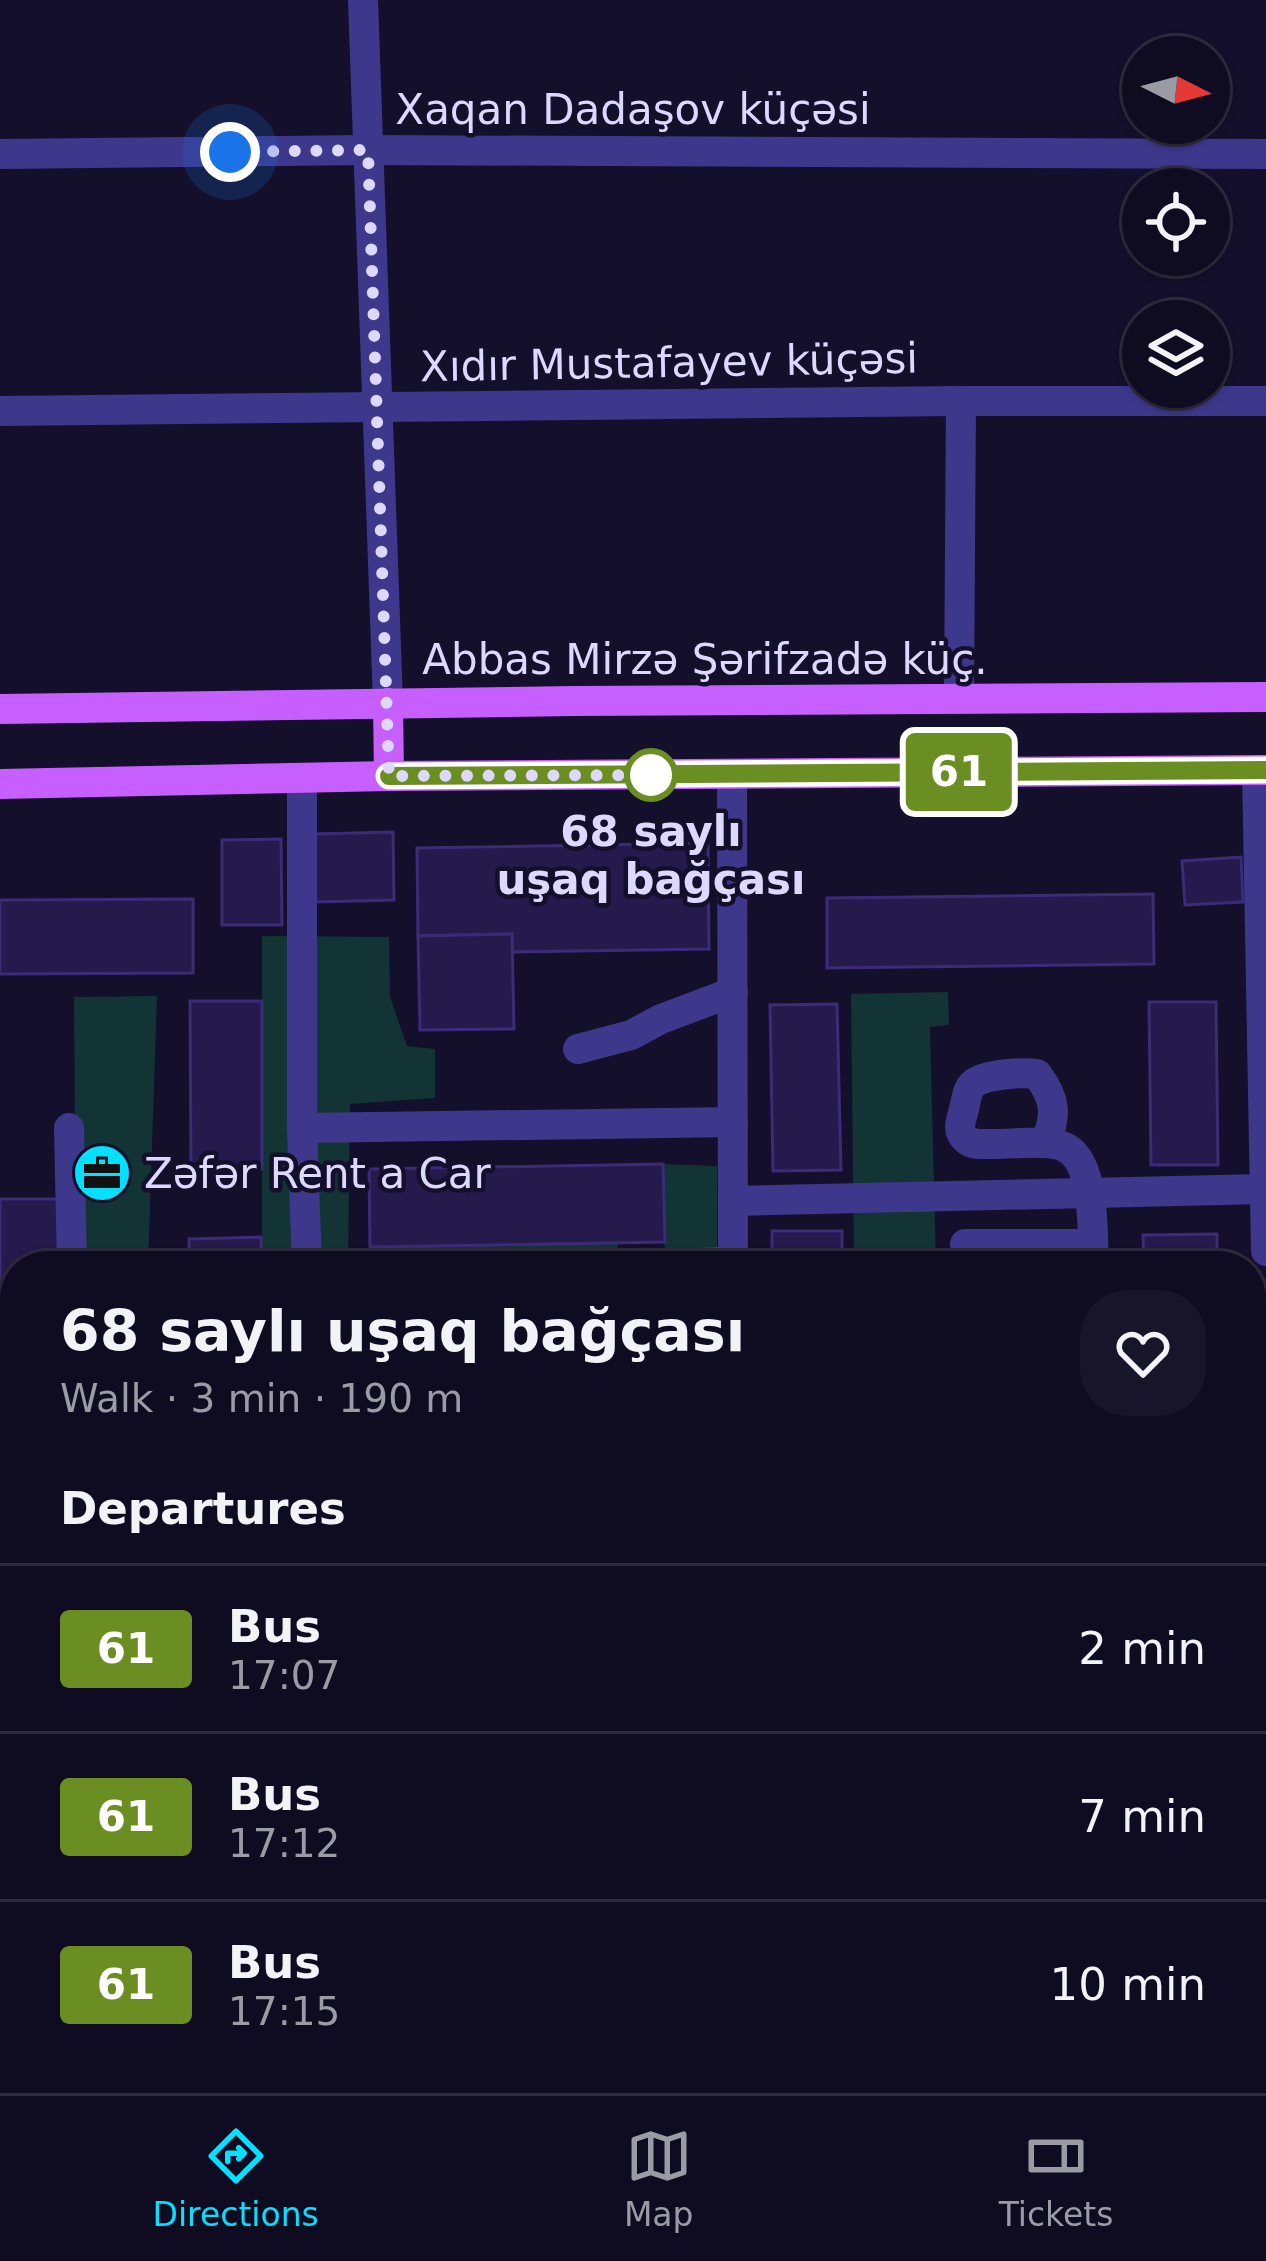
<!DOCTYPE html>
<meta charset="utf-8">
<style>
body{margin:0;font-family:"DejaVu Sans",sans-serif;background:#181429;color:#f1f3f6;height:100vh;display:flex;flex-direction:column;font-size:45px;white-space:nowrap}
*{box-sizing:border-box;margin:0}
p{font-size:39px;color:#9b9ba5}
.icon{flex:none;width:66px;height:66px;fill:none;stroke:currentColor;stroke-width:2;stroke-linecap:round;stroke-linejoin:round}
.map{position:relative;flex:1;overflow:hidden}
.sheet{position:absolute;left:0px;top:1251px;width:1266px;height:843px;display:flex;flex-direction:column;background:#0f0b20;border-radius:48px 48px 0 0;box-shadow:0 3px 9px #0004,0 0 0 3px #2f2b3e}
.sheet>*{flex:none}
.badge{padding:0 24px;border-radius:9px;font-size:42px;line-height:78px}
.needle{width:78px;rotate:96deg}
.fabs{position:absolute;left:1122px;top:36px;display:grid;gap:24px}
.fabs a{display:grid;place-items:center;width:108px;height:108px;border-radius:50%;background:#0f0b20;box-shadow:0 3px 9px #0004,0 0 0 3px #2f2b3e;font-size:60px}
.you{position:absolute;width:60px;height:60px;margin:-30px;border:9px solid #fff;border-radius:50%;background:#1a73e8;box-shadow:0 0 0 18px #1a73e833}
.map>.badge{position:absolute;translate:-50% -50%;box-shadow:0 0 0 6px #fff}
h2{padding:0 60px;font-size:45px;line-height:108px}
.round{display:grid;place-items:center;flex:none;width:126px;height:126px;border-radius:48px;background:#181429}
.overview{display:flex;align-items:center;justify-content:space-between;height:204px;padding:0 60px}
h1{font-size:57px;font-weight:700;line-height:90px}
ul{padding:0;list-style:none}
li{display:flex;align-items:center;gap:36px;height:168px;padding:0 60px;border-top:3px solid #2f2b3e}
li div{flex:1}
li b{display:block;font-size:45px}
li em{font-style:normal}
li .badge{min-width:132px;font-weight:700;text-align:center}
.dock{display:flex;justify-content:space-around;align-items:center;height:168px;border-top:3px solid #2f2b3e;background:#0f0b20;font-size:33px;color:#9b9ba5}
.dock a{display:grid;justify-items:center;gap:6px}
.dock .active{color:#04e0ff}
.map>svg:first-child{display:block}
.green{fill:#123434}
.building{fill:#251a4c;stroke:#3c2b79;stroke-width:3}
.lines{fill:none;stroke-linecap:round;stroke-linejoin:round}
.minor{stroke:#3d388b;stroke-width:30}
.major{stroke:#c75fff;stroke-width:30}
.line-casing{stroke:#fff;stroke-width:27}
.line{stroke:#6b8e23;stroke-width:18}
.walk{stroke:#ddd8ff;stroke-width:12;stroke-dasharray:0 21.6}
.stop-dot{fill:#fff;stroke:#6b8e23;stroke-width:6}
.labels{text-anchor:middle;stroke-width:9;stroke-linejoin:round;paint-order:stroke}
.street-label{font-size:42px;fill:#ddd8ff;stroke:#140f2a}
.stop-label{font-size:42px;font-weight:bold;fill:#ddd8ff;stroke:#140f2a}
.poi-label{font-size:42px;fill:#ddd8ff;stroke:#140f2a;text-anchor:start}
</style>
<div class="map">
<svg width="1266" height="2093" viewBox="0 0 1266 2093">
<rect width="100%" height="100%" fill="#140f2a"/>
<!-- green -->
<g class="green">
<polygon points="262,936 389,937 390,997 407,1046 435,1049 435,1098 350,1104 348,1266 262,1266"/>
<polygon points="948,992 949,1025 930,1027 936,1266 854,1266 851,994"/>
<polygon points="157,996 148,1266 76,1266 74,997"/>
<polygon points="663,1164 717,1166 717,1266 665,1266"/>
<polygon points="618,1243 617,1266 370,1266 370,1247"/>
<polygon points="1251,1685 1266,1686 1266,1891 1251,1892"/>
<polygon points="1251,2045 1266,2045 1266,2089 1181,2087 1149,2079 1251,2079"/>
<polygon points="982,2079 1050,2079 1074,2093 1006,2093"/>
</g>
<!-- building -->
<g class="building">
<polygon points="393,832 394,900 314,902 313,834"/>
<polygon points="281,839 282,925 222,925 222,840"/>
<polygon points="708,843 709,949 512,952 512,934 418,936 417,848"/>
<polygon points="1241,857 1243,902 1185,905 1182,861"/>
<polygon points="1153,894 1154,964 827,968 827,898"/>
<polygon points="193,899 193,973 0,974 0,900"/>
<polygon points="512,934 514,1029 420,1030 418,936"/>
<polygon points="190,1001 262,1001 262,1169 191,1169"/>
<polygon points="1149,1002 1216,1002 1218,1165 1151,1165"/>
<polygon points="837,1004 841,1170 773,1171 770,1005"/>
<polygon points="663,1164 665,1242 370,1247 369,1169"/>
<polygon points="0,1199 69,1199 69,1266 15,1266 15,1292 0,1292"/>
<rect x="772" y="1231" width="70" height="35"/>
<polygon points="1217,1234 1217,1266 1144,1266 1143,1235"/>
<polygon points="261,1237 262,1266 189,1266 189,1239"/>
<polygon points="1251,1590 1266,1591 1266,1686 1251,1685"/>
<rect x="0" y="1605" width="15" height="71"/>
<polygon points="0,1871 15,1871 15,1984 12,1984 12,2032 0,2032"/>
<polygon points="1266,1970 1266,2045 1251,2045 1251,1971"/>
<rect x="652" y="2079" width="198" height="14"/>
<rect x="850" y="2079" width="85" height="14"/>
<polygon points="297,2085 420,2088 420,2093 296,2093"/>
</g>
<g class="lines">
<!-- minor -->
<g class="minor">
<polyline points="363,0 388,703"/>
<polyline points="0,154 368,150 1266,154"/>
<polyline points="0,411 961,401 1266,401"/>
<polyline points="959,699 961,401"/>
<polyline points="1257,770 1266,1251"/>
<polyline points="732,774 733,1266"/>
<polyline points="302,778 302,1128 307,1266"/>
<polyline points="578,1049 631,1035 661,1019 733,992"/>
<polyline points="69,1128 72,1266"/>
<polyline points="302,1128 733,1122"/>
<path d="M 1045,1142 C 1058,1115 1055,1098 1037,1074 C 1022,1072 985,1074 973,1084 C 967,1089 966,1102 964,1109 C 962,1118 957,1128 963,1136 C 969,1145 979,1144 988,1144 C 1010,1145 1043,1139 1062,1146 C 1097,1158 1092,1235 1094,1266"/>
<polyline points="734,1201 1265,1189"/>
<polyline points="965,1244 1093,1244"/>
<polyline points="695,1266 700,1263 733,1261"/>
<polyline points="0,1424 15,1400"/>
<polyline points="1251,1484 1266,1471"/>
<polyline points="0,1573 15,1574"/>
<polyline points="1251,1575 1266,1576"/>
<polyline points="0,1810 15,1810"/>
<polyline points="1251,1923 1266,1922"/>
<polyline points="0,2072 15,2065"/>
<polyline points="1115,2079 1143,2093"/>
<polyline points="619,2093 622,2079"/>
</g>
<!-- major -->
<g class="major">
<polyline points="388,703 389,776"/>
<polyline points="0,709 574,701 1266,697"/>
<polyline points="0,784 389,776 1266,770"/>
</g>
</g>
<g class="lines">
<!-- line casing -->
<g class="line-casing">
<polyline id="line" points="389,776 1266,770"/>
</g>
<!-- line -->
<use href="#line" class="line"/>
<!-- walk -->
<polyline class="walk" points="230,152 368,150 389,776 654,775 651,775"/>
</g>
<!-- icons -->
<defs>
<g id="office-disc" transform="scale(3)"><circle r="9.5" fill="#04e0ff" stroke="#140f2a"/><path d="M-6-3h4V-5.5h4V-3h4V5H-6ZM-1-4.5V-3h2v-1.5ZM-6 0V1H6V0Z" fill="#111"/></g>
</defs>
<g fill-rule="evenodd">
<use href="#office-disc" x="102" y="1173"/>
</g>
<!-- markers -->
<circle class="stop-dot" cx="651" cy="775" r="24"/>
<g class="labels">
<!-- street labels -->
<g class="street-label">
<text x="633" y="124">Xaqan Dadaşov küçəsi</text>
<text transform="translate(669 362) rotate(-1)" y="15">Xıdır Mustafayev küçəsi</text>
<text x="705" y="674">Abbas Mirzə Şərifzadə küç.</text>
</g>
<!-- stop labels -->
<g class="stop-label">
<text x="651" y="846">68 saylı<tspan x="651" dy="48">uşaq bağçası</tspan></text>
</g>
<!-- poi labels -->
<g class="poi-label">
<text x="144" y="1188">Zəfər Rent a Car</text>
</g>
</g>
</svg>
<div class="fabs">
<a><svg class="needle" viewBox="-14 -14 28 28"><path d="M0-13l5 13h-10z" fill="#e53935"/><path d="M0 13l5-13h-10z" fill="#9b9ba5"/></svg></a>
<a><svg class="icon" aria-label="locate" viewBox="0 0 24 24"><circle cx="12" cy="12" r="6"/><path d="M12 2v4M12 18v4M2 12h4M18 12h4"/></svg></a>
<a><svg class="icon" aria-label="layers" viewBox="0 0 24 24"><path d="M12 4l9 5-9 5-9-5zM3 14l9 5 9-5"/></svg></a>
</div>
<div class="you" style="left:230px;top:152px"></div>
<b class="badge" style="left:959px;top:772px;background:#6b8e23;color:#fff">61</b>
<section class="sheet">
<div class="overview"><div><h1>68 saylı uşaq bağçası</h1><p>Walk · 3 min · 190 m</p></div><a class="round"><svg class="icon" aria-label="heart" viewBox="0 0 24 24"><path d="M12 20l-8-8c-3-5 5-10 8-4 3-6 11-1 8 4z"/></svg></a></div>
<h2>Departures</h2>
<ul>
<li><span class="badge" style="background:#6b8e23;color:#fff">61</span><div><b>Bus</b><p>17:07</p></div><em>2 min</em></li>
<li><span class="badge" style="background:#6b8e23;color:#fff">61</span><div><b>Bus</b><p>17:12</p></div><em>7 min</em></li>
<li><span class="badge" style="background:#6b8e23;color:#fff">61</span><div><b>Bus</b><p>17:15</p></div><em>10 min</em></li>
</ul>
</section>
</div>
<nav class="dock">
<a class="active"><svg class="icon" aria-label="directions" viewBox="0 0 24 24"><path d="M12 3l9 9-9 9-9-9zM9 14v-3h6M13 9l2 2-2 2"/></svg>Directions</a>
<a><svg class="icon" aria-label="map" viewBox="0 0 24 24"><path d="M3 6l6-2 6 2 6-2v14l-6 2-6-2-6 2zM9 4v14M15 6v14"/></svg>Map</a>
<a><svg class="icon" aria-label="tickets" viewBox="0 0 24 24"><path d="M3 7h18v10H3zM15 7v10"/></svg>Tickets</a>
</nav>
